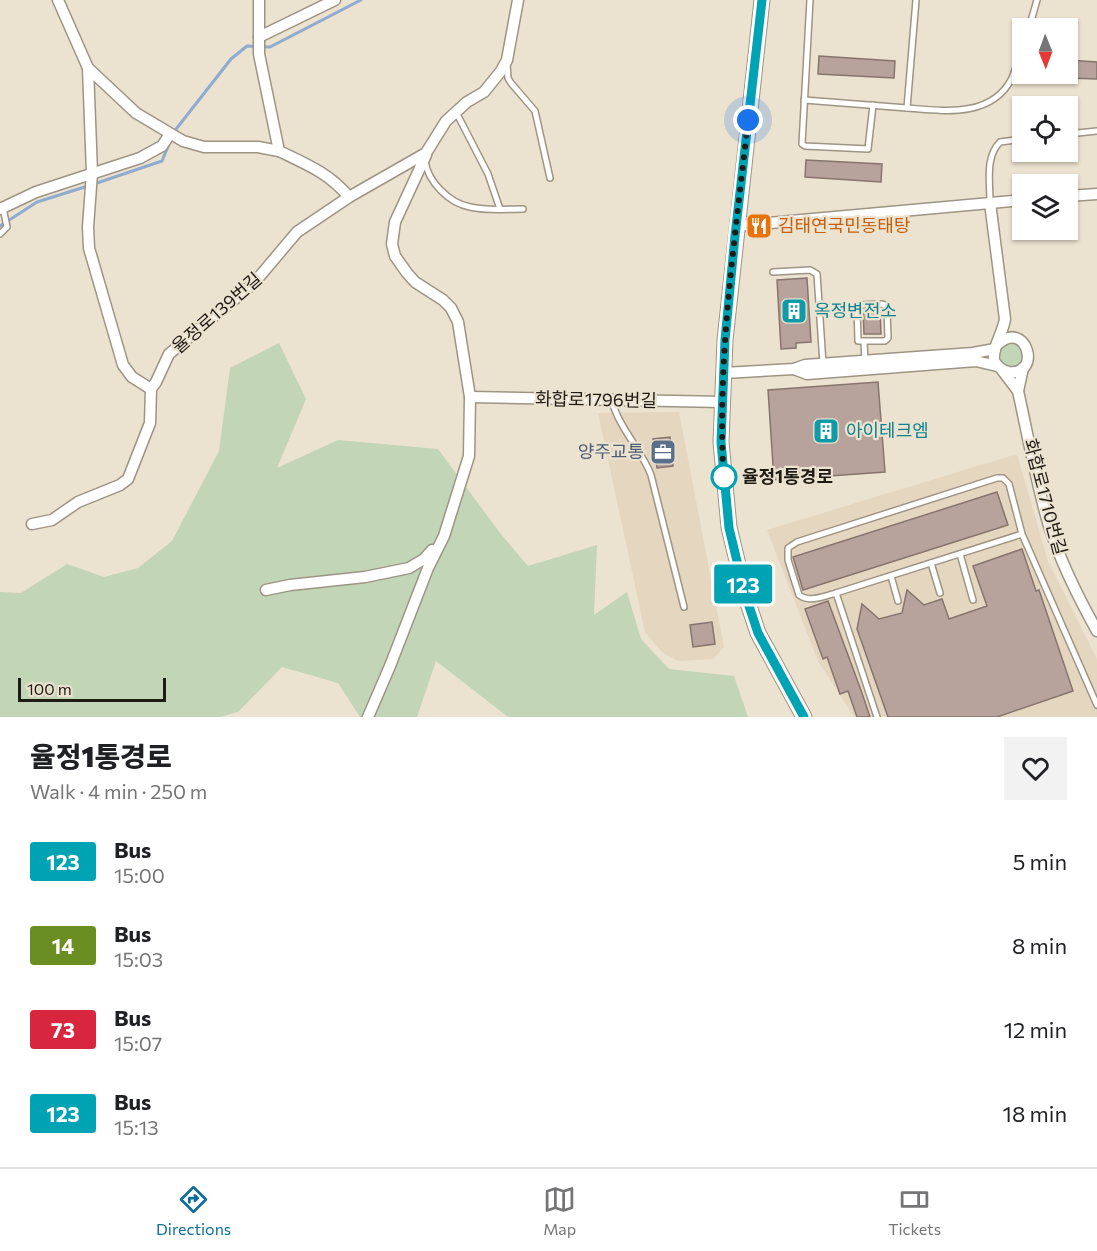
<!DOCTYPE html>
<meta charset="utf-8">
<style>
body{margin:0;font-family:Commissioner,"Noto Sans KR",sans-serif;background:#f2f2f2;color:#202124;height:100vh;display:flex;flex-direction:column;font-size:22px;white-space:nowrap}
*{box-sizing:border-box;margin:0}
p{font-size:20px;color:#757577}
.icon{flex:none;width:33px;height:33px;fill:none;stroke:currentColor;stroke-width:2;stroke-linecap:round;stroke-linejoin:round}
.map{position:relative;height:717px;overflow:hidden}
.side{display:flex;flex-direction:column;background:#fff;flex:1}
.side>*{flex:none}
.badge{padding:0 12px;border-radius:4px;font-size:21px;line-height:39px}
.needle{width:39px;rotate:179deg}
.fabs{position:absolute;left:1012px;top:18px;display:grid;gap:12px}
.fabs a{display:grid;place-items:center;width:66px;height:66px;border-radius:0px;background:#fff;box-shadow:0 2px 4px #0004;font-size:30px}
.scale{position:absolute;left:18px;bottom:15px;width:148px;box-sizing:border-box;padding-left:6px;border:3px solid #1f1b15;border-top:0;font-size:16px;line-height:21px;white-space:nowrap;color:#1f1b15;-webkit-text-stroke:4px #ece2d0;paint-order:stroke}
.you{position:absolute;width:30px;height:30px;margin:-15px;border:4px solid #fff;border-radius:50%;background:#1a73e8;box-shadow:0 0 0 9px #1a73e833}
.map>.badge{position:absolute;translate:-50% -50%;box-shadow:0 0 0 3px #fff}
.round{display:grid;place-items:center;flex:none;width:63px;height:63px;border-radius:0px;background:#f2f2f2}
.headline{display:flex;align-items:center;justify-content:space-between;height:102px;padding:0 30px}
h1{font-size:28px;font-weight:800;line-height:45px}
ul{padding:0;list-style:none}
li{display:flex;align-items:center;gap:18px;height:84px;padding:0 30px}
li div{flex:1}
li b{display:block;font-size:22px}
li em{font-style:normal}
li .badge{min-width:66px;font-weight:700;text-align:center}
.tabs{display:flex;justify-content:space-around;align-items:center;height:84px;border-top:2px solid #e0e0e0;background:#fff;font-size:16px;color:#757577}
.tabs a{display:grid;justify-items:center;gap:3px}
.tabs .selected{color:#0b6d9b}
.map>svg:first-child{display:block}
.built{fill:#e5d6bf}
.green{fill:#c2d5b7}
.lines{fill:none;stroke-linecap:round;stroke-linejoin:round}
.stream{stroke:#8fabd0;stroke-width:3}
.building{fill:#b7a39c;stroke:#87746e;stroke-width:1.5}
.lane-casing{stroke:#9e9484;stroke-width:8}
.street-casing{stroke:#9e9484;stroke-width:13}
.secondary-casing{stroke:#9e9484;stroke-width:17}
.lane{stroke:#fff;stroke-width:5}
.street{stroke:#fff;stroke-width:10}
.secondary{stroke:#fff;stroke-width:15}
.line-casing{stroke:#fff;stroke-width:14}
.line{stroke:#00a3b4;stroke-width:9}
.walk{stroke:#1f1b15;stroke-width:6;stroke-dasharray:0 10.8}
.stop-dot{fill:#fff;stroke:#00a3b4;stroke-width:3}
.labels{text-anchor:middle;stroke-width:4.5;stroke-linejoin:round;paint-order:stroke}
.food-label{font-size:18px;fill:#c56008;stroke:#ece2d0;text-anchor:start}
.culture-label{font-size:18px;fill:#0d838f;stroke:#ece2d0;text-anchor:start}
.street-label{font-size:18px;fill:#1f1b15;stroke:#ece2d0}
.service-label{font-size:18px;fill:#4e5e75;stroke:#ece2d0;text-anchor:end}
.stop-label{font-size:18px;font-weight:bold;fill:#1f1b15;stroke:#ece2d0;text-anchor:start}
</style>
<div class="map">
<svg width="1097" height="717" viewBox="0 0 1097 717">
<rect width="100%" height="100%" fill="#ece2d0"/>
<!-- built -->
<g class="built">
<polygon points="679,412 724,647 713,659 678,661 662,652 645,632 598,413"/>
<polygon points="1017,454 1048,561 1097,659 1097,717 854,717 818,661 767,530"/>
</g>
<!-- green -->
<g class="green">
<circle cx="1011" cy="355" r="13"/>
<polygon points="279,343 306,399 277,468 338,440 438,449 500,533 528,566 597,545 594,615 627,592 641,639 669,669 734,676 748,717 508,717 436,661 417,717 360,717 338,683 282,667 238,712 220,717 0,717 0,592 21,593 67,564 104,577 138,568 172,541 219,451 230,368"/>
</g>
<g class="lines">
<!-- stream -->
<g class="stream">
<polyline points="173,133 231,59 247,46 270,47 361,0"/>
<polyline points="94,184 162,161 170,142"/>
<polyline points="0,226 37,202 88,186"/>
</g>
</g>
<!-- building -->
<g class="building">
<polygon points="819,56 895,61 894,78 818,74"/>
<polygon points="1068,60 1097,62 1097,79 1068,78"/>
<polygon points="806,160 882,164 881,182 805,177"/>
<polygon points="807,278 811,342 796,343 796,348 781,349 777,280"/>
<polygon points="863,310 880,310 881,334 864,334"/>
<polygon points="878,382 885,472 774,480 768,390"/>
<polygon points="670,437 673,466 657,468 653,439"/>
<polygon points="997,492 1008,525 803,590 793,557"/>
<polygon points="1022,549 1036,591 1039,590 1073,691 997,717 888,717 857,629 862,604 879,619 902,613 907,590 924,605 942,599 949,619 987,606 973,566"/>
<polygon points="828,601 862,693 870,717 857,717 848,691 840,694 827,657 823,659 805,609"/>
<polygon points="712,622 715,644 693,647 690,625"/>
</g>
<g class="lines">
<!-- lane casing -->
<g class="lane-casing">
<g id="lane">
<polyline points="810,0 802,144 805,146 868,149 873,105"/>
<polyline points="1029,28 1037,0"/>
<polyline points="507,64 508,78 511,83 535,111 550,178"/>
<polyline points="804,100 907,108 916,0"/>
<path d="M 907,108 C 944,111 992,118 1012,78 C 1016,68 1019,57 1023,47"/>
<polyline points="456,112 488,174 500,209"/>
<polyline points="1068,134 1097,131"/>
<path d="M 425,161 C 428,182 449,203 470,207 C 487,211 506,209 523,209"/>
<path d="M 990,203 C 990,182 985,157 1000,142 L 1023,139"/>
<polyline points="0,234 7,227 3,208"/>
<polyline points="773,272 810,270 817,274 823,364"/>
<polygon points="881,304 885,305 887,309 888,338 885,341 858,341 857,307 860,305"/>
<polyline points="864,342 865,361"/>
<path d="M 612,401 C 619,428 641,449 651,475 L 684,607"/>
<path d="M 1022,534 L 836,593 C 825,596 809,603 799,595 L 788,560 L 788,548 L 797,542 L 997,478 L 1003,478 L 1009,484 L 1022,534 L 1097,705"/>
<polyline points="960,554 973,600"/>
<polyline points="931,563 940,593"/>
<polyline points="891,576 898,601"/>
<polyline points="836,593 877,717"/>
</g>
</g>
<!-- street casing -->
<g class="street-casing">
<g id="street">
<polyline points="58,0 88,68 136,113 183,141 204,147 258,147 279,151"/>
<path d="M 259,0 L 259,54 L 279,151 C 306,164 329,173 349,197"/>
<polyline points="259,37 335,0"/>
<polyline points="88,68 92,173 88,227 89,248 123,365 132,377 151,389"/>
<polyline points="1068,196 1097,194"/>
<path d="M 990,203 L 1005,319 C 1003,333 992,347 994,361 C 998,367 1002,371 1009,372 C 1043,376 1026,317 997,345"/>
<polyline points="0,209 36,192 140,158 162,146 170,134"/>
<polyline points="736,226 1023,200"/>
<polyline points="794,369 807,374 976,361 997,366"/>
<polyline points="1002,370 1018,391 1023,368"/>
<polyline points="724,373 794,369 805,365 973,353 995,349"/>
<path d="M 1018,391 C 1028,436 1036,482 1049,526 C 1061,563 1078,597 1097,631"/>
<polyline points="470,397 723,402"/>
<polyline points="32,524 52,520 78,502 120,485 128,479 150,423 151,389 156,382 169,354 254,283 297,232 349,197 426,153 446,121 467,102 484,92 501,71 507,60 518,0"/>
<polyline points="266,590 290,585 365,577 409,568 424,559 432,550"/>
<polyline points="368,717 390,666 428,568 444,536 469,456 470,397 458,322 451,308 443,300 415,282 407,273 395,256 392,244 395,222 426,155"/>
</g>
</g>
<!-- secondary casing -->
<g class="secondary-casing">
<polyline id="secondary" points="762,0 725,340 721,442 729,527 745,594 758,633 804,717"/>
</g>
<!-- lane -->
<use href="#lane" class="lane"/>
<!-- street -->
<use href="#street" class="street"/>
<!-- secondary -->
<use href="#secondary" class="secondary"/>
</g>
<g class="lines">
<!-- line casing -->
<g class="line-casing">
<polyline id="line" points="762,0 735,236 725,340 721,442 729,528 745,594 758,633 804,717"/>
</g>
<!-- line -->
<use href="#line" class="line"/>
<!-- walk -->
<path class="walk" d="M 724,477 L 724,484 C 716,363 735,241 748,120"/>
</g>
<!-- icons -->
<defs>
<g id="restaurant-square" transform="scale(1.35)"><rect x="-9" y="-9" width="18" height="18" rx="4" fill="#e8710a" stroke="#ece2d0"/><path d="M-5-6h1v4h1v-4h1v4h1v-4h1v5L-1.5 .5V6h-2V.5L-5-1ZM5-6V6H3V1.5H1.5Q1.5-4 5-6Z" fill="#fff"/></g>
<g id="building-square" transform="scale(1.35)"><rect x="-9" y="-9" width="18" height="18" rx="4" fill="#0f9aa8" stroke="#ece2d0"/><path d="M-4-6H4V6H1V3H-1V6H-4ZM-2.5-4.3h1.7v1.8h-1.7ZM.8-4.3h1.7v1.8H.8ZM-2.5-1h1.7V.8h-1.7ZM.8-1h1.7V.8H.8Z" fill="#fff"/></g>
<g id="office-square" transform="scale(1.35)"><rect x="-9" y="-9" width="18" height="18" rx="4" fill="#5c6f8a" stroke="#ece2d0"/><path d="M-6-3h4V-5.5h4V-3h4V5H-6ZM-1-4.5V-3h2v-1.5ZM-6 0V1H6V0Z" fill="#fff"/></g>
</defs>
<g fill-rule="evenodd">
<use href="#restaurant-square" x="759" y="226"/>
<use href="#building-square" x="794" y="311"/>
<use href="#building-square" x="826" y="431"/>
<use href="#office-square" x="663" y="452"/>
</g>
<!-- markers -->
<circle class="stop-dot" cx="724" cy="477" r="12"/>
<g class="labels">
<!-- food labels -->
<g class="food-label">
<text x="778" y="232">김태연국민동태탕</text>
</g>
<!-- culture labels -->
<g class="culture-label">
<text x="814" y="317">옥정변전소</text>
<text x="846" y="437">아이테크엠</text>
</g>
<!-- street labels -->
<g class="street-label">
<text transform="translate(217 313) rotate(-41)" y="6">율정로139번길</text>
<text transform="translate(596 400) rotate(1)" y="6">화합로1796번길</text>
<text transform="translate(1045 497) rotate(75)" y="6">화합로1710번길</text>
</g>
<!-- service labels -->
<g class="service-label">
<text x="644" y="458">양주교통</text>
</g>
<!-- stop labels -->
<g class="stop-label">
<text x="742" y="483">율정1통경로</text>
</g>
</g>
</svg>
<div class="fabs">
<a><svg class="needle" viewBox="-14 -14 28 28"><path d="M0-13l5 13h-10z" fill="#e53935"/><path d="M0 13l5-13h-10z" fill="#757577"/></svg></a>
<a><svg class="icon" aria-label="locate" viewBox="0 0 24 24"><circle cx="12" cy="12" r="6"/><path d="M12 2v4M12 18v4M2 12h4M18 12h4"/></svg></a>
<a><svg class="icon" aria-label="layers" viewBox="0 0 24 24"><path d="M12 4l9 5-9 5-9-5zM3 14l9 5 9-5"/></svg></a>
</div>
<div class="scale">100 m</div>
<div class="you" style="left:748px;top:120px"></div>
<b class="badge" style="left:743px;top:584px;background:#00a3b4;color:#fff">123</b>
</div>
<section class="side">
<div class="headline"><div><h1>율정1통경로</h1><p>Walk · 4 min · 250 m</p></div><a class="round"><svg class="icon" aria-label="heart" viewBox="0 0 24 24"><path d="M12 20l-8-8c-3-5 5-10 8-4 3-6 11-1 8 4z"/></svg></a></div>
<ul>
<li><span class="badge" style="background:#00a3b4;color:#fff">123</span><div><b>Bus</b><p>15:00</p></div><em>5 min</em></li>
<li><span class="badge" style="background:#6b8e23;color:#fff">14</span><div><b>Bus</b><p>15:03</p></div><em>8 min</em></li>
<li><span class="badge" style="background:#d7263d;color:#fff">73</span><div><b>Bus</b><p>15:07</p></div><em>12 min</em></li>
<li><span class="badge" style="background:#00a3b4;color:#fff">123</span><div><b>Bus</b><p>15:13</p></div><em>18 min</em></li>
</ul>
</section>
<nav class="tabs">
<a class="selected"><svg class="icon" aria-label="directions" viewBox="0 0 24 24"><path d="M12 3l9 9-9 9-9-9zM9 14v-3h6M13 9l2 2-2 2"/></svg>Directions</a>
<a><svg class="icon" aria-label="map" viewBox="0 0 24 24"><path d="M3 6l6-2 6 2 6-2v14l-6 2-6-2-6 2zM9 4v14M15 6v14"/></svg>Map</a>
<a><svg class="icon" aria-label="tickets" viewBox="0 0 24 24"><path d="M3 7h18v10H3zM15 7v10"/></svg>Tickets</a>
</nav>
